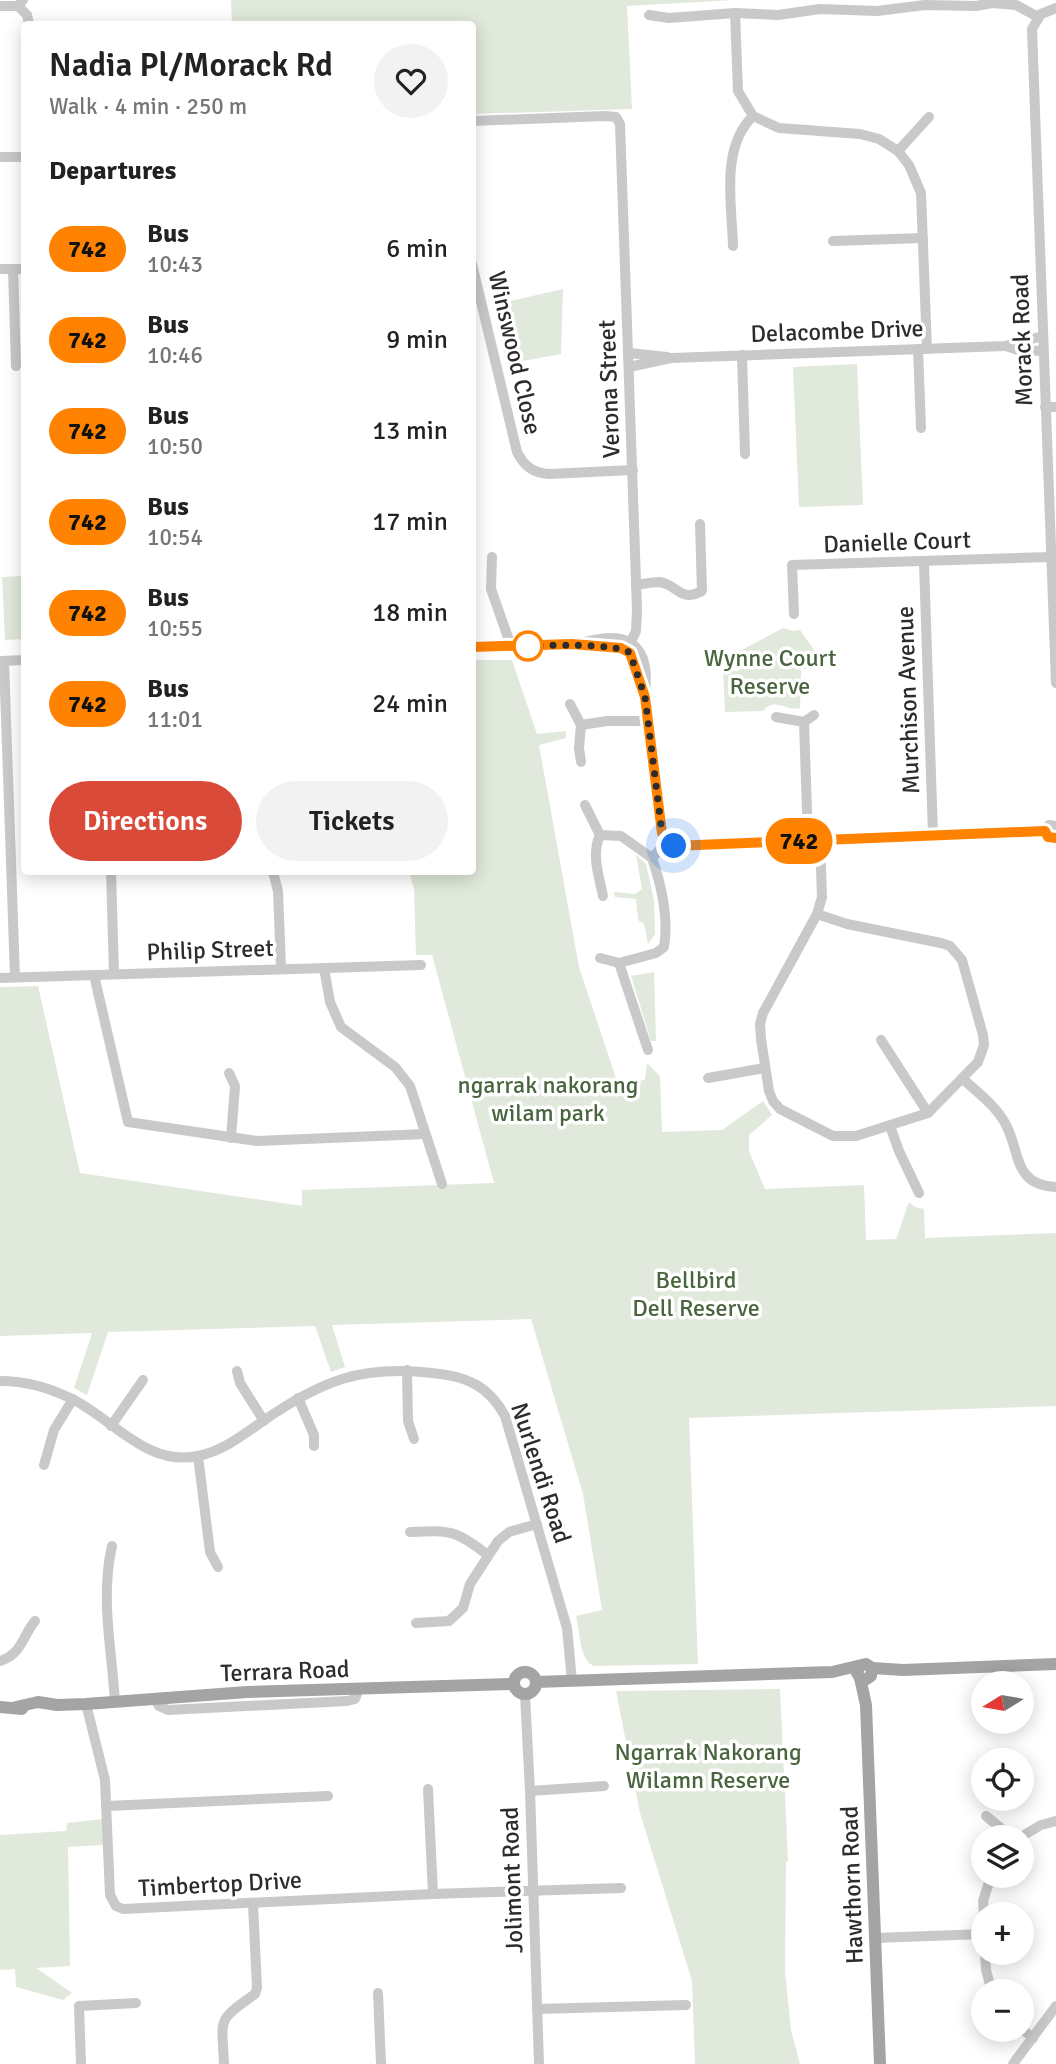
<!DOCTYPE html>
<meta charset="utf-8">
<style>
body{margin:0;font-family:Signika,sans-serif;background:#f2f2f2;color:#222;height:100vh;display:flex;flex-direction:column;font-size:26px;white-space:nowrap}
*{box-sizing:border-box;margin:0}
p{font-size:23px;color:#767676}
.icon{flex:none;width:38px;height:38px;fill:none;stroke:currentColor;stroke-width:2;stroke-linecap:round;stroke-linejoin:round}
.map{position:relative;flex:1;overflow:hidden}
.details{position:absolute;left:21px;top:21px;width:455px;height:854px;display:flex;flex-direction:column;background:#fff;border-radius:7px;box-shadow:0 4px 18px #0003}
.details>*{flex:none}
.badge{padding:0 14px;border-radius:23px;font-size:24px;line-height:46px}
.needle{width:46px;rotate:259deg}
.fabs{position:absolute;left:971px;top:1671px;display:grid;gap:14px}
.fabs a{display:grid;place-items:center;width:63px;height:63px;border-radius:50%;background:#fff;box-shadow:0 4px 18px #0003;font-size:35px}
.you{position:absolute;width:35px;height:35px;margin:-18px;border:5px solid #fff;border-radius:50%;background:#1a73e8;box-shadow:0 0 0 10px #1a73e833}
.map>.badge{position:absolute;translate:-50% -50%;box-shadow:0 0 0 4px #fff}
h2{padding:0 28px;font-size:26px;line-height:63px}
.round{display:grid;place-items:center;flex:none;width:74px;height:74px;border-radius:37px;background:#f2f2f2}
.head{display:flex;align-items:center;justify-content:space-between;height:119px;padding:0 28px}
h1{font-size:33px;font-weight:600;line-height:52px}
.action{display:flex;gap:14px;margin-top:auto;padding:14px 28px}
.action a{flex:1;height:80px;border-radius:42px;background:#d94a39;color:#fff;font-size:28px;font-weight:600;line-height:80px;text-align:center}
.action a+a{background:#f2f2f2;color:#222}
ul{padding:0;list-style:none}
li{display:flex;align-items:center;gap:21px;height:91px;padding:0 28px}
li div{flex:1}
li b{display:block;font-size:26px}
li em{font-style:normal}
li .badge{min-width:77px;font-weight:700;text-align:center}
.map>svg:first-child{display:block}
.green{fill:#e0e9db}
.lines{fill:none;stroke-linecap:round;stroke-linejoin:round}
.minor{stroke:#c9c9c9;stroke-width:10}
.major{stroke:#a4a4a4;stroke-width:12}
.line-casing{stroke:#fff;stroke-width:16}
.line{stroke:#ff8200;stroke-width:10}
.walk{stroke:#2c2c2c;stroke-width:7;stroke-dasharray:0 12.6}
.stop-dot{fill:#fff;stroke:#ff8200;stroke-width:3.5}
.labels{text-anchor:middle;stroke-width:7;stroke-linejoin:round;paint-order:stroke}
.street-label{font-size:24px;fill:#2c2c2c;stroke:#fff}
.park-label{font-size:24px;fill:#48653d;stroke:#fff}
</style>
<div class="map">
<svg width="1056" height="2064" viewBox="0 0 1056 2064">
<rect width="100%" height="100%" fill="#fff"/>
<!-- green -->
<g class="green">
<polygon points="231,0 734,0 627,6 632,109 473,114 472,24 232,24"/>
<polygon points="563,289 561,354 507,364 493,305"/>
<polygon points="857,364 863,505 799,507 793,367"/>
<polygon points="24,576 24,639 5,640 2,577"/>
<path d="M 783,628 L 793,631 L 800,630 L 826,667 L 801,669 L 800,708 C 785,712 776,696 763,711 L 725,712 L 723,671 L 739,671 L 738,652 Z"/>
<path d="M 473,660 L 512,660 L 537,734 L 566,731 L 566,738 L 539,745 L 579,967 L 618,1084 L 645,1080 L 647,1063 L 660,1076 L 662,1132 L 722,1130 L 763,1101 L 772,1115 L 749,1135 L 749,1151 L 765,1189 L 864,1185 L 866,1240 L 896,1239 L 909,1202 L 915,1207 L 924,1209 L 925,1238 L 1056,1233 L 1056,1406 L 689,1418 L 698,1664 L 594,1666 C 579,1660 580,1631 576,1616 L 602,1610 L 583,1494 L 531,1319 L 332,1325 L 345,1367 L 331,1372 L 315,1326 L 108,1332 L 87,1395 L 74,1388 L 92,1333 L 0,1336 L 0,987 L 38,986 L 80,1173 L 302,1206 L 302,1190 L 494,1183 L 432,955 L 416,955 L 414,889 L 409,872 L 472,872 Z"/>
<polygon points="636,855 646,864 654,900 655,934 648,944 644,924 638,920 636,899 615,897 614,892 635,894 642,889"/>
<polygon points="654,972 656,1041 651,1041 631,976"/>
<polygon points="780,1689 788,1861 786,1862 785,1971 791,2030 800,2064 695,2064 692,1981 640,1813 616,1691"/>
<polygon points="104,1819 103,1845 68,1847 70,1966 36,1968 72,1993 63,2000 16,1987 15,1969 0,1970 0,1835 66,1831 67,1823"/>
</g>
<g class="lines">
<!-- minor -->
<g class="minor">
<polyline points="23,0 18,6 27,15 29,23"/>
<polyline points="0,6 18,6"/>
<polyline points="1056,8 1041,14 1032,29 1056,683"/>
<polyline points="735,13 738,91 753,116 779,128 860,134 879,139 898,151 909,165 921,193 927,349"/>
<polyline points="649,15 669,18 735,13 778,15 820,9 877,11 925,5 976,6 992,3 1016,5 1038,17"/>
<polyline points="472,121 605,116 616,117 620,124 637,610 636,631 627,650"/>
<polyline points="898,151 929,117"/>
<polyline points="0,157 24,157"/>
<polyline points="833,241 923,238"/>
<path d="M 733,246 C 732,205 720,148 753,116"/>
<path d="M 472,264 L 517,452 C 524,466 533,473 549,474 L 633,470"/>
<polyline points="0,269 24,269"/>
<polyline points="13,269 16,366"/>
<polyline points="1006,346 1018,350 1043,351"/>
<polyline points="918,349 921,428"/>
<polyline points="629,353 667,357"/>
<polyline points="742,355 745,454"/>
<polyline points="629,367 671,358 1005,346 1043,336"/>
<polyline points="1045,407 1056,407"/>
<polyline points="492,557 491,589 511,646"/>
<polyline points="924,563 933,835"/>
<path d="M 636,585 C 643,584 652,582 659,582 C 678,584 679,603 702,591 L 700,524"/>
<polyline points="794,614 792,565 1051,557"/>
<path d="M 572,644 C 584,646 617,645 625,649 C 647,661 657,803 662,833 L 667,842 L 674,846 L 1045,831"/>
<path d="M 472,647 C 505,646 539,649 572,644 C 590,642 614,632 631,643 C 647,654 647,675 645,693"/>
<polyline points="1,661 24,660"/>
<polyline points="4,661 15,977"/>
<polyline points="570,704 581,725 579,748 581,762"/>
<polyline points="776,717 804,722 808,840"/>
<polyline points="804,722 814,715"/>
<polyline points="581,725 607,721 648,721"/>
<polyline points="585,805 600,835"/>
<polyline points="1056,826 1049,825 1045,831 1048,837 1056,838"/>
<polyline points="111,872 114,974"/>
<polyline points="273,872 278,891 281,968"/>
<path d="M 603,896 C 599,876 591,854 600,835 L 621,836 L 652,858"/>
<polyline points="817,914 847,924 941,943 950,946 962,960 983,1035 984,1045 978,1062 928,1113 856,1136 833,1136 780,1109 773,1101 769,1091 761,1039 760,1024 763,1013 817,914 822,897 820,840"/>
<polyline points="600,958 619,963"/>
<polyline points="324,968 330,1002 341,1027 395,1067 410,1086 442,1184"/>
<polyline points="94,975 128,1122 257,1141 425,1134"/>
<polyline points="0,978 421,965"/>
<polyline points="881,1040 928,1113"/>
<path d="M 648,1050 L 619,963 L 656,953 L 664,947 C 669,917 662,887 652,858 L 667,842"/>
<polyline points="229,1073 235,1086 231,1138"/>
<polyline points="708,1078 765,1068"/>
<path d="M 963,1079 C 977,1092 996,1106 1005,1123 C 1021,1151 1012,1185 1056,1187"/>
<polyline points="890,1126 899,1151 919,1193"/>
<polyline points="407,1370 408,1421 414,1439"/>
<polyline points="237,1371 240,1383 264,1421"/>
<path d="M 0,1381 C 24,1381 50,1388 72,1399 C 113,1419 147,1467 198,1456 C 223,1451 243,1435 263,1421 C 321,1381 360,1365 432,1373 C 466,1376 488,1385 505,1416 L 567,1628 L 572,1681"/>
<polyline points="298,1398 314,1435 314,1446"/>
<polyline points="111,1426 143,1380"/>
<polyline points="198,1456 210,1552 218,1567"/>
<polyline points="44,1465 54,1430 73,1399"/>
<path d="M 410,1532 C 452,1530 454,1530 488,1555"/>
<path d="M 112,1546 C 100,1597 112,1651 115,1702"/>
<polyline points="416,1623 449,1621 463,1608 470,1584 498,1541 509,1532 537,1524"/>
<path d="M 0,1661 C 21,1655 22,1637 35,1621"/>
<polyline points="525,1695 530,1791 539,2064"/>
<polyline points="155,1699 159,1706 168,1710 347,1701 355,1699 359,1689"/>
<polyline points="86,1704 105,1780 110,1895 116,1906 123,1909 433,1894 621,1888"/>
<polyline points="428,1789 433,1894"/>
<polyline points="530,1791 604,1786"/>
<polyline points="107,1806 328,1796"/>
<polyline points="986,1816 1013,1838"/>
<polyline points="1019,1838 1041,1825 1056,1821"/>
<polyline points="984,1914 983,1901 991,1876"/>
<polyline points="875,1938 984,1934"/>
<polyline points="985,1953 986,1970 992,1992"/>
<polyline points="378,1993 381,2064"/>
<polyline points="537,2009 686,2005"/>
<polyline points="1022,2029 1033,2038"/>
<polyline points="81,2064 79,2006 136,2003"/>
<path d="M 224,2064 C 222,2017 216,2022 255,1994 L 257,1988 L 253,1904"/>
<polyline points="1013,2064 1056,2006"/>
</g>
<!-- major -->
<g class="major">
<polyline points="872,1668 903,1670 1056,1664"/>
<circle cx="525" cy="1683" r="11"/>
<polyline points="860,1678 866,1705 880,2064"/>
<polyline points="536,1682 832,1672 866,1664 872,1668 871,1676 865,1680 860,1678 857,1673 859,1667"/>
<polyline points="0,1707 22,1709"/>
<polyline points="16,1707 38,1702 57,1705 86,1704 247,1692 514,1684"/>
</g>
</g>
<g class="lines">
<!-- line casing -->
<g class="line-casing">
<polyline id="line" points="472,647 572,644 621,648 630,653 645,697 662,833 667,842 674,846 1045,831 1048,837 1056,838"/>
</g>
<!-- line -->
<use href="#line" class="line"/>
<!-- walk -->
<path class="walk" d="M 528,646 C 547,645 617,643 630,653 L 645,697 L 662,833 L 667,842 L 674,846"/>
</g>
<!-- markers -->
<circle class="stop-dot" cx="528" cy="646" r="14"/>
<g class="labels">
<!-- street labels -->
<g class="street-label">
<text transform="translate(837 331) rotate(-2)" y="8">Delacombe Drive</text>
<text transform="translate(1022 340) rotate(-92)" y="8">Morack Road</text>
<text transform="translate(515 353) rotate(77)" y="8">Winswood Close</text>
<text transform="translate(609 389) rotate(-92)" y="8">Verona Street</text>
<text transform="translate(897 542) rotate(-2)" y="8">Danielle Court</text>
<text transform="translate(908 700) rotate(-92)" y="8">Murchison Avenue</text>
<text transform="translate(210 950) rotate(-2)" y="8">Philip Street</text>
<text transform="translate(541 1473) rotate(72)" y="8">Nurlendi Road</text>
<text transform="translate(285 1671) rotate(-2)" y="8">Terrara Road</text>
<text transform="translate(512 1880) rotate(-92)" y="8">Jolimont Road</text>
<text transform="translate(220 1884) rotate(-3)" y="8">Timbertop Drive</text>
<text transform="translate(852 1885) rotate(-92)" y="8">Hawthorn Road</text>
</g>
<!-- park labels -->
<g class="park-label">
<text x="770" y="666">Wynne Court<tspan x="770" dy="28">Reserve</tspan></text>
<text x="548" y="1093">ngarrak nakorang<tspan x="548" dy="28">wilam park</tspan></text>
<text x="696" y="1288">Bellbird<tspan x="696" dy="28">Dell Reserve</tspan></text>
<text x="708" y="1760">Ngarrak Nakorang<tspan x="708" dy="28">Wilamn Reserve</tspan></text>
</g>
</g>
</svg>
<div class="fabs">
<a><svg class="needle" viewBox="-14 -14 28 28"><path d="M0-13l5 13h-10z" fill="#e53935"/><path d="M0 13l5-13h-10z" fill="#767676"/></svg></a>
<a><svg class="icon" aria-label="locate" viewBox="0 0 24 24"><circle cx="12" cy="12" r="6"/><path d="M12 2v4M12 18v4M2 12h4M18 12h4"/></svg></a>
<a><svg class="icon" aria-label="layers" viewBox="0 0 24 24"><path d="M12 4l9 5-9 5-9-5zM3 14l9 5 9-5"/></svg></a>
<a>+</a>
<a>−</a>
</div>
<div class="you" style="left:674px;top:846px"></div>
<b class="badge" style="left:799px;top:841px;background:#ff8200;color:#111">742</b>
<section class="details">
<div class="head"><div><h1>Nadia Pl/Morack Rd</h1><p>Walk · 4 min · 250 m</p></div><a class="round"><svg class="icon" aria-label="heart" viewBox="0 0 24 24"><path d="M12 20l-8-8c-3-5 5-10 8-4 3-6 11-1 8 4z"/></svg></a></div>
<h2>Departures</h2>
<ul>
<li><span class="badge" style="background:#ff8200;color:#111">742</span><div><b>Bus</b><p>10:43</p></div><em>6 min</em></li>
<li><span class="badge" style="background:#ff8200;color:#111">742</span><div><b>Bus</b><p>10:46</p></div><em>9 min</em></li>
<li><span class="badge" style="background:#ff8200;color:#111">742</span><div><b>Bus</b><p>10:50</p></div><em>13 min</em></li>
<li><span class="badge" style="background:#ff8200;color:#111">742</span><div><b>Bus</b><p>10:54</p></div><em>17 min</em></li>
<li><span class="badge" style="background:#ff8200;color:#111">742</span><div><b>Bus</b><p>10:55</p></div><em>18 min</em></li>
<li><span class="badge" style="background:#ff8200;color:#111">742</span><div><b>Bus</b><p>11:01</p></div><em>24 min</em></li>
</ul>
<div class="action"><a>Directions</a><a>Tickets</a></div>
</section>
</div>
